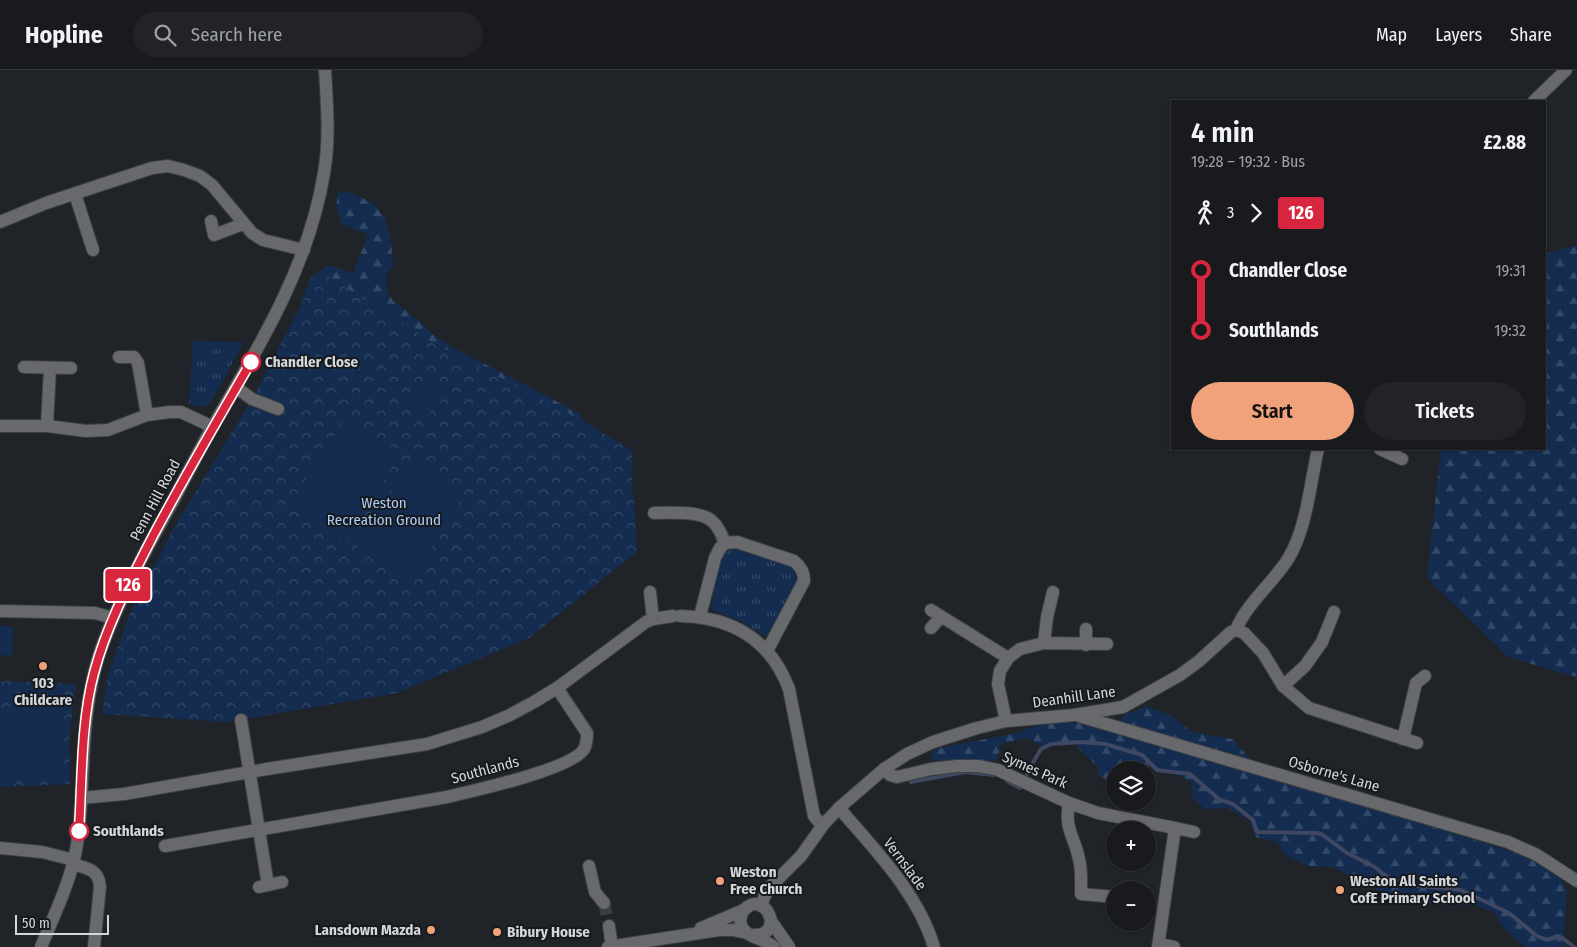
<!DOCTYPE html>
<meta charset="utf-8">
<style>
body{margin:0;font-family:"Fira Sans Condensed",sans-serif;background:#212326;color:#f1f3f6;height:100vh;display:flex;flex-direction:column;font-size:19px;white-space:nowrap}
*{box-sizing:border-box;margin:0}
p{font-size:16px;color:#9fa1a4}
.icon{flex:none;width:28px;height:28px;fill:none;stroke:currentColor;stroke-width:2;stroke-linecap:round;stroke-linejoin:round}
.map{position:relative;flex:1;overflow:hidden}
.details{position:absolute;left:1171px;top:30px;width:375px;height:350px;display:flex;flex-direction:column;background:#181a1d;border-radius:0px;box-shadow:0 1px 4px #0004,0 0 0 1px #36383b}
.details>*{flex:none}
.badge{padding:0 10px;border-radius:4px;font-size:18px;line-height:32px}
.fabs{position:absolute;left:1106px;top:691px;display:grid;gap:10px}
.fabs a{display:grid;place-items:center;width:50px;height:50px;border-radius:50%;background:#181a1d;box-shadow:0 1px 4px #0004,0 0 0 1px #36383b;font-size:25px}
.scale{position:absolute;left:15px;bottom:12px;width:94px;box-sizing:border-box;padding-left:5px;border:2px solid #d4d6d9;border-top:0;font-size:14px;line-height:18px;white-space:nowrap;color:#d4d6d9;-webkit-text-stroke:4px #161a1e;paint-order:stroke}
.map>.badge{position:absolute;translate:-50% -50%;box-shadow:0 0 0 2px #fff}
.legs{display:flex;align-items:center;gap:8px;height:55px;padding:0 20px;font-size:16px}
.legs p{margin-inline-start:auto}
.headline{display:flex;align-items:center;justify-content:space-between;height:85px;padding:0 20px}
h1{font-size:28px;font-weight:600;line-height:38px}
.primary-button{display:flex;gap:10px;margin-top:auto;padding:10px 20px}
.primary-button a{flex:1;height:58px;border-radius:30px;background:#f0a27a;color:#111;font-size:20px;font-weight:600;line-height:58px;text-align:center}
.primary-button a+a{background:#212326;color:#f1f3f6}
ul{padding:0 20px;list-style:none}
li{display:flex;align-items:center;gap:18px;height:60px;font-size:19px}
li i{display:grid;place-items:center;width:8px;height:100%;margin:0 6px;background:currentColor}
li i::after{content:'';width:12px;height:12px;margin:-6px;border:4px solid;border-radius:50%;background:#181a1d}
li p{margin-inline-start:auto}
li:first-child i{background:linear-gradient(#0000 50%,currentColor 0)}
li:last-child i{background:linear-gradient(currentColor 50%,#0000 0)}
header{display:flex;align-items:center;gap:30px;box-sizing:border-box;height:70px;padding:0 25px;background:#181a1d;border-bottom:1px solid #36383b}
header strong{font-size:24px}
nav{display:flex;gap:28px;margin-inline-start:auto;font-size:18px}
.search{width:350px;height:45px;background:#212326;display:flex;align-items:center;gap:12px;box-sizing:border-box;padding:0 18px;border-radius:28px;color:#9fa1a4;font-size:19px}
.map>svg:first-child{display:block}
.grass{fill:url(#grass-tufts)}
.forest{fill:url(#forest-firs)}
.park{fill:url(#park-crowns)}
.pitch{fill:#132c50}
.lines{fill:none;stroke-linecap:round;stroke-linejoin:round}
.stream{stroke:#404762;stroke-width:4}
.minor-tunnel{stroke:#3b3e42;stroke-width:12;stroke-dasharray:12 6;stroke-linecap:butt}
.minor-casing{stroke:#3d4043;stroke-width:14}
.minor{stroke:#68696c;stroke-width:12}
.line-1-casing{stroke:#fff;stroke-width:11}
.line-1{stroke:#d7263d;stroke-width:8}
.stop-1-dot{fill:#fff;stroke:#d7263d;stroke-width:2.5}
.poi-dot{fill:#f0a27a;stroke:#161a1e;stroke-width:2}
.labels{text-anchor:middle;stroke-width:4;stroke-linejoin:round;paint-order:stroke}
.stop-label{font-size:15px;font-weight:bold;fill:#d4d6d9;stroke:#161a1e;text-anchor:start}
.street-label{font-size:15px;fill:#d4d6d9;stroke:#161a1e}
.park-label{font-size:15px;fill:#aecbf4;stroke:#161a1e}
.poi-label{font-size:15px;font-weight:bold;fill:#d4d6d9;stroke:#161a1e;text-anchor:start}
</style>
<header>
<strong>Hopline</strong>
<div class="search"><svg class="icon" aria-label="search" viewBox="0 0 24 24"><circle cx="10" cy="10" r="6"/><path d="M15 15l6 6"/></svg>Search here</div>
<nav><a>Map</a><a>Layers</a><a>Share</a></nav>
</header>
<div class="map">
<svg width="1577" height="877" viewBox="0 0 1577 877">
<defs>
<pattern id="grass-tufts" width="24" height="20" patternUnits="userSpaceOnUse" patternTransform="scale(1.25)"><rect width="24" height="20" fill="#132c50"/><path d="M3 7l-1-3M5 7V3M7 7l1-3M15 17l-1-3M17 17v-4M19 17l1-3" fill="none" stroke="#344a69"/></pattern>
<pattern id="forest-firs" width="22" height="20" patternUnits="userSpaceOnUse" patternTransform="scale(1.25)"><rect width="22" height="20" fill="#132c50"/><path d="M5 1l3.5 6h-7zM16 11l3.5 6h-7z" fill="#344a69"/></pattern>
<pattern id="park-crowns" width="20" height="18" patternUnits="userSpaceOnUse" patternTransform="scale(1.25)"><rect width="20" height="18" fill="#132c50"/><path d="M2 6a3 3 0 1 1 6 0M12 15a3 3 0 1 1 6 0" fill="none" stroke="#344a69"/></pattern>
</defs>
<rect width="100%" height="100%" fill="#202327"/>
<!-- grass -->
<g class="grass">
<path d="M 193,271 L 244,272 L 211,332 C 204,340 198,337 189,333 Z"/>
<path d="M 734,479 L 789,496 C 795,501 798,504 796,513 L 767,565 L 765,566 L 739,550 L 717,542 L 711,538 L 721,487 L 725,482 Z"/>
</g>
<!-- forest -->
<g class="forest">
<polygon points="338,122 352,123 374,134 385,149 391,170 393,196 386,206 387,220 393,231 419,251 431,263 454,278 579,343 589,359 304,248 301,231 311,208 328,195 353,203 368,165 342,154 336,137"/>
<polygon points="1577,175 1577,607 1508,587 1427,508 1441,379 1545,379 1545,184"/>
<polygon points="1146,636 1172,646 1192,662 1232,669 1252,691 1294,714 1516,783 1557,802 1567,820 1564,863 1565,877 1525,877 1504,858 1494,842 1473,835 1437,835 1404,830 1372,818 1333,797 1307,796 1285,785 1277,772 1255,767 1250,750 1227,738 1205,739 1192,727 1192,713 1185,708 1138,692 1125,697 1122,700 1115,700 1115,706 1109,711 1099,706 1096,695 1081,681 1074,671 1049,676 1042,676 1027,668 1001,674 998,687 991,694 942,693 930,688 934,679 1017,663 1035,656 1055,653 1080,653 1115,661 1124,645"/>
</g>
<!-- park -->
<g class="park">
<polygon points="319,201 434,273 581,350 632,380 632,422 634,430 637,482 529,568 397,623 226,652 102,644 108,605 129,545 172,461 252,329"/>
<polygon points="0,611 76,614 69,671 70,714 0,717"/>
</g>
<!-- pitch -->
<g class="pitch">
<polygon points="427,306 446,326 421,351 401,332"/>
<polygon points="345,348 401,383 345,471 289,435"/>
<polygon points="410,391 464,424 410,512 356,479"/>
<polygon points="0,556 13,557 12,586 0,585"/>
<polygon points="64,636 65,706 0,708 0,638"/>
</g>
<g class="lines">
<!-- stream -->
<g class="stream">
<polyline points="1007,711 1020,718 1035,689 1041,679 1051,674 1081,672 1105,674 1142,685 1157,700 1190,704 1220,730 1233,734 1253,750 1257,762 1317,763 1323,765 1347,783 1373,796 1391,809 1408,815 1461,820 1509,843 1537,866 1547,870 1558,866 1564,869 1574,877"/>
<polyline points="911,712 965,702 994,705"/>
</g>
<!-- minor-tunnel -->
<polyline class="minor-tunnel" points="604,833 609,856"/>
<!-- minor casing -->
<g class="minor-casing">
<g id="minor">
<polyline points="1534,31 1566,0"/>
<polyline points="75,124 93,180"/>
<polyline points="211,151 214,165 243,154"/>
<polyline points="0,152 46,133 152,98 168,96 184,100 200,106 212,115 252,163 263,170 304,180"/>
<polyline points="119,287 134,287 138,293 147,345"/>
<polyline points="24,297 71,298"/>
<polyline points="237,318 252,329 278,339"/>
<polyline points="0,356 47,356 86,361 108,360 147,345 170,342 181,342 213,357"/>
<polyline points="47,356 50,298"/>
<polyline points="1380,379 1402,389"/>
<path d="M 654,443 C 670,443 702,440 713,452 C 719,457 722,466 725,473"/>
<polyline points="650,522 653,549"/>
<polyline points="931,540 1008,588"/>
<polyline points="0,541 95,543 113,548"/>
<path d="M 680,546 C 732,547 770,569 789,619 L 814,746 L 818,751 L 823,755"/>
<path d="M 700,546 L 715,488 L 720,478 L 725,473 L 737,472 L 794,491 C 801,497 804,502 804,511 L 767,581"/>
<polyline points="931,558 941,547"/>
<polyline points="1236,560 1244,563 1263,583 1283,616 1309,638 1417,673"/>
<polyline points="1044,573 1047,547 1053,522"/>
<polyline points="1086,575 1086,559"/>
<polyline points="1283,616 1305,596 1322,572 1334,542"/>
<polyline points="1079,646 1508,772 1537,785 1577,811"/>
<polyline points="241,650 268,815"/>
<polyline points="1006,651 998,614 1000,601 1008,588 1020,579 1044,573 1107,574"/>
<polyline points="1403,669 1416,613 1425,606"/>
<polyline points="884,699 890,705 897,707 931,699 957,696 979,696 998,700 1069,733 1098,743 1175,758 1158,877"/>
<polyline points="81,728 124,724 267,699 427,674 482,657 510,645 534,632 557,618 646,552 653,549 673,546"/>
<path d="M 1069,733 C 1064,759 1074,765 1079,789 C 1082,800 1081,813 1081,824 L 1115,827"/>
<path d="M 839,738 C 875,780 918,823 934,877"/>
<polyline points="1175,758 1194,762"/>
<path d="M 165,776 L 447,727 C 473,721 572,699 584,679 C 587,674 587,668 587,663 L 557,618"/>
<polyline points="0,778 42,782 74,790"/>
<path d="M 73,794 C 88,799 98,799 100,816 L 94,877"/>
<polyline points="589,796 595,822 604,833"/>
<polyline points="259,817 282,812"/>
<path d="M 761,836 L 765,825 L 770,817 L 801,786 L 823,755 L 839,738 L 884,699 L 907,684 L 933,672 L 977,658 L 1006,651 L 1074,645 L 1123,637 L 1180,605 L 1199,591 L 1231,562 L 1236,560 C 1247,533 1272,514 1288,489 C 1307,458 1310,414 1318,379"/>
<polyline points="771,851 789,877"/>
<polyline points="609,856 612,877"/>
<polyline points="701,858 744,840"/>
<path d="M 753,865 C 787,866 765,819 745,839 C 738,846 739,857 747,863 C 755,869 766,870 774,877"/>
<polyline points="1159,874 1174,877"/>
<path d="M 41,877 C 54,845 70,813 76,780 C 80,758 81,736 82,714 C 84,669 86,622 101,579 C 120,527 146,479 173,431 C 186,406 199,381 213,356 C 259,277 309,196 324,103 C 330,69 327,35 325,0"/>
<polyline points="608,877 719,860 733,860 747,863"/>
</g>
</g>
<!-- minor -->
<use href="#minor" class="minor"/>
</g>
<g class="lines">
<!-- line-1 casing -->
<g class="line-1-casing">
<path id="line-1" d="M 79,761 C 82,711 81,651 94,603 C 107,554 131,509 154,464 C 185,406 218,349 251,292"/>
</g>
<!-- line-1 -->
<use href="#line-1" class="line-1"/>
</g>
<!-- markers -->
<g class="stop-1-dot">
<circle cx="251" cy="292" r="9"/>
<circle cx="79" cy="761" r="9"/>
</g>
<g class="poi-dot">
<circle cx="43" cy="596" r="5"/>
<circle cx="720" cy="811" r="5"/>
<circle cx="1340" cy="820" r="5"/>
<circle cx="431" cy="860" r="5"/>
<circle cx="497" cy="862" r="5"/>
</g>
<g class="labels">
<!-- stop labels -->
<g class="stop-label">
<text x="265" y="297">Chandler Close</text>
<text x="93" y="766">Southlands</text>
</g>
<!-- street labels -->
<g class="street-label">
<text transform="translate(155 430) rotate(-62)" y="5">Penn Hill Road</text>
<text transform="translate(1074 627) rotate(-8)" y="5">Deanhill Lane</text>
<text transform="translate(485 700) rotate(-15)" y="5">Southlands</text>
<text transform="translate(1035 700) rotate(24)" y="5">Symes Park</text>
<text transform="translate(1334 704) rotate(16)" y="5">Osborne's Lane</text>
<text transform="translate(905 794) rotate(53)" y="5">Vernslade</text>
</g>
<!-- park labels -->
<g class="park-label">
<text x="384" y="438">Weston<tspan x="384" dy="17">Recreation Ground</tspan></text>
</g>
<!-- poi labels -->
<g class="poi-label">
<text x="43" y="618" text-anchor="middle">103<tspan x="43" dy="17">Childcare</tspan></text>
<text x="730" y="807">Weston<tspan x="730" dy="17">Free Church</tspan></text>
<text x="1350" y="816">Weston All Saints<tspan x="1350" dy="17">CofE Primary School</tspan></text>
<text x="421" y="865" text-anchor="end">Lansdown Mazda</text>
<text x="507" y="867">Bibury House</text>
</g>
</g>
</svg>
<div class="fabs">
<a><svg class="icon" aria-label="layers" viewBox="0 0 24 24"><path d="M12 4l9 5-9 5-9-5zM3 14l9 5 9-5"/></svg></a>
<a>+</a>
<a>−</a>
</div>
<div class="scale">50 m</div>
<b class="badge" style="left:128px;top:515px;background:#d7263d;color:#fff">126</b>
<section class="details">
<div class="headline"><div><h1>4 min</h1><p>19:28 – 19:32 · Bus</p></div><b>£2.88</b></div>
<div class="legs"><svg class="icon" aria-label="walk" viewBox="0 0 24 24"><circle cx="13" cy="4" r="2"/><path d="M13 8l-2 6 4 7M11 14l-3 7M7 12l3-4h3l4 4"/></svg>3<svg class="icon" aria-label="forward" viewBox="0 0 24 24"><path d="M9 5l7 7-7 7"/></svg><b class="badge" style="background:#d7263d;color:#fff">126</b></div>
<ul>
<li><i style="color:#d7263d"></i><b>Chandler Close</b><p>19:31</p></li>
<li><i style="color:#d7263d"></i><b>Southlands</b><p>19:32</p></li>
</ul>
<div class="primary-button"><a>Start</a><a>Tickets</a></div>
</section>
</div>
